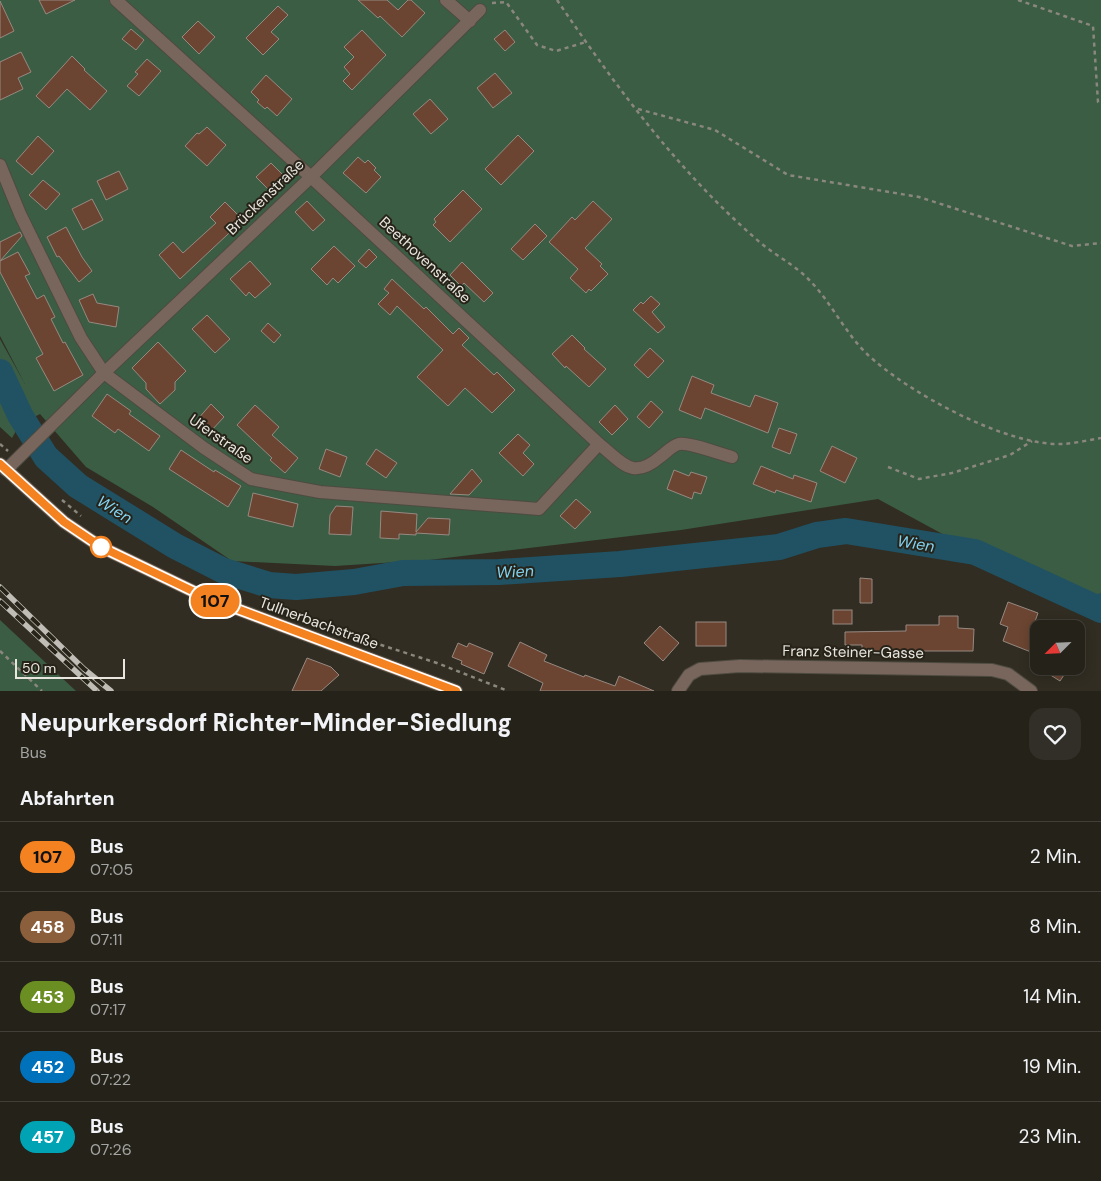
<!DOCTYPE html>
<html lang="de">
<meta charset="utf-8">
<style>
body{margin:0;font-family:"DM Sans",sans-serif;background:#312f27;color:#f1f3f6;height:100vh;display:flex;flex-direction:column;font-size:19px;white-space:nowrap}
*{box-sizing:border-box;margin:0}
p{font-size:16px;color:#a3a4a2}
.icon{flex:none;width:28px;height:28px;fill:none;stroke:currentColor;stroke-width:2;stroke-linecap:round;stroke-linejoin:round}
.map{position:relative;height:691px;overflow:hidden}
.sheet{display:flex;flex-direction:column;background:#25221a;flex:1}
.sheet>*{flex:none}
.badge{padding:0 10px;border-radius:16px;font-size:18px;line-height:32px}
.needle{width:32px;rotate:246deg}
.buttons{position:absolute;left:1030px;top:620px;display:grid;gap:10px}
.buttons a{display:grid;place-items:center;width:55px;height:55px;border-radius:10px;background:#25221a;box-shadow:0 2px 12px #0003,0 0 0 1px #423f39;font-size:25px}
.scale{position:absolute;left:15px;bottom:12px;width:110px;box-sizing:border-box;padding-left:5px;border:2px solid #e8e6df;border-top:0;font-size:14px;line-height:18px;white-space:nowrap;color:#e8e6df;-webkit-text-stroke:4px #272319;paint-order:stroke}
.map>.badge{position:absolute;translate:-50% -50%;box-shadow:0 0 0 2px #fff}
h2{padding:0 20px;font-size:19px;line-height:45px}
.round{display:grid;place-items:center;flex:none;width:52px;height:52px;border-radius:15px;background:#312f27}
.headline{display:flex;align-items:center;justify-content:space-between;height:85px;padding:0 20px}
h1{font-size:24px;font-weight:800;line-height:38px}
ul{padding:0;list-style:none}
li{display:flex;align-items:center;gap:15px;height:70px;padding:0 20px;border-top:1px solid #423f39}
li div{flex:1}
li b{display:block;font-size:19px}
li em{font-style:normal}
li .badge{min-width:55px;font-weight:700;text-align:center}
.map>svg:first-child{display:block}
.green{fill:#3b5d44}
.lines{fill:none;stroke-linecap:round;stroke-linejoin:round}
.stream{stroke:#205264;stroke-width:4.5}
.river{stroke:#205264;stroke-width:26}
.building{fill:#6b4531;stroke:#978982}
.street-casing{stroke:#4e4b40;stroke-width:14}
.primary-casing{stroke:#4e4b40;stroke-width:14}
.path{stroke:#8a877e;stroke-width:2.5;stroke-dasharray:4 4;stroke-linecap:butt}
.street{stroke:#78665d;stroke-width:12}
.primary{stroke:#c39d8b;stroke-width:12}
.rail-casing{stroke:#bfbdb5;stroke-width:5.5}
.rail{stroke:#272319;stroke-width:4;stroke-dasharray:11;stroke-linecap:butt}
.line-casing{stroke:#fff;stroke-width:11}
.line{stroke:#f58220;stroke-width:8}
.stop-dot{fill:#fff;stroke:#f58220;stroke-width:2.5}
.labels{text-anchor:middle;stroke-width:4;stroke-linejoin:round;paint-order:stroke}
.street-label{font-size:15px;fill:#e8e6df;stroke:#272319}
.water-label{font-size:16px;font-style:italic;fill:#81d3f2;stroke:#272319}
</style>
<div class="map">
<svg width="1101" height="691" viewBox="0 0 1101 691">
<rect width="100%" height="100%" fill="#312d22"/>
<!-- green -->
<g class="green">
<polygon points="0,0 1101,0 1101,620 878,499 681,530 429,560 335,566 232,561 153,507 86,467 40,414 20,424 12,438 0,427 0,339 25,384 0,336"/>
<polygon points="0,620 76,691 0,691"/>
</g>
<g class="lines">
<!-- stream -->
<polyline class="stream" points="1087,604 1101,595"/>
<!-- river -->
<polyline class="river" points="0,372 20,415 46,457 78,486 175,546 224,571 269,585 296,587 354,582 403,573 499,572 620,564 779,547 817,535 846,531 975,552 1101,610"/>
</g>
<!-- building -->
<g class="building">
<polygon points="39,0 75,0 46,14"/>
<polygon points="358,0 387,0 398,10 408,0 411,0 425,13 402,37 380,16 378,18"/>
<polygon points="0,1 14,31 0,38"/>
<polygon points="278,6 288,15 271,32 279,39 263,55 246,38"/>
<polygon points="198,21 215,37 199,54 182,37"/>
<polygon points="131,29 144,40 136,50 122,39"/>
<polygon points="362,30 386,55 352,90 343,81 350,74 344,67 354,57 344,47"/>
<polygon points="505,30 515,42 505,51 494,39"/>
<polygon points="21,52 31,72 18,78 23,89 0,100 0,62"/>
<polygon points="72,56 85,69 84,70 107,91 90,110 67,89 49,108 36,96"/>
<polygon points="147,59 161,71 139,96 127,86 138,74 135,72"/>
<polygon points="495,73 512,93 493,108 477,88"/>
<polygon points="266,75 292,99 277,116 267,107 265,109 257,102 259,100 251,92"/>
<polygon points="430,99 448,119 431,134 413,114"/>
<polygon points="207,127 226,145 207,166 185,146 197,133 199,134"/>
<polygon points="518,135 534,151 501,185 485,169"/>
<polygon points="38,136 54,151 32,175 16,161"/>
<polygon points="358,157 365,163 368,160 376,168 374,170 381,177 366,193 343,173"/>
<polygon points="271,163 286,178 272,193 256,177"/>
<polygon points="119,171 128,189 106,200 97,181"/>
<polygon points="43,180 60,194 46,210 29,195"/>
<polygon points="463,190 482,209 450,242 433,225 436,222 434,219"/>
<polygon points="92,199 103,220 83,230 72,209"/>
<polygon points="307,201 325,220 313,231 295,212"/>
<polygon points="593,201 612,219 585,248 602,264 600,266 608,274 591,291 589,289 586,293 570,278 578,269 549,242 572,217 575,220"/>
<polygon points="225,202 243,220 180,279 159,255 173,242 183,253 216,223 210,217"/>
<polygon points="535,224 547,236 523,260 511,249"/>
<polygon points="66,227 82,257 92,271 79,282 59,256 57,257 47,237"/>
<polygon points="20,232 22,236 0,261 0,242"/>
<polygon points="334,246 355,266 338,283 333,278 327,285 311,269"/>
<polygon points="369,249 377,257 366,268 358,261"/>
<polygon points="18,252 30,274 25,276 37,299 44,295 55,317 51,319 63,343 65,342 83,375 54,391 36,358 43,354 0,272 0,261"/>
<polygon points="250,261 271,284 255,298 249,292 246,296 230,279"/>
<polygon points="462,262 493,293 484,302 464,283 461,286 450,275"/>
<polygon points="392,279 424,309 426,307 453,334 459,328 469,338 462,345 494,375 497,372 515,390 492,413 465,388 448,406 417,377 443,350 397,306 390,315 378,304 389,293 384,289"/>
<polygon points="93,294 97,303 119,307 116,327 89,322 79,300"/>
<polygon points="651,296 660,304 652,312 665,327 658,333 633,310 641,302 643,304"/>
<polygon points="207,315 230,339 215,353 192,329"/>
<polygon points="268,323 281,335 274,343 261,331"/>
<polygon points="572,335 585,348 584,349 606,369 589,387 566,366 565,368 552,354"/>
<polygon points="158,342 186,371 175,382 175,390 160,404 146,389 146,383 132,368"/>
<polygon points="650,348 664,361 648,378 634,365"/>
<polygon points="692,376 714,385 711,393 750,407 755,395 778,403 768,433 705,408 701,419 679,410"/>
<polygon points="107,394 131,411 129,414 160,436 149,451 118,429 115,433 92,416"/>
<polygon points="651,401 663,412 649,428 637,417"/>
<polygon points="211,404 224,417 210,432 197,420"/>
<polygon points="255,405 279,427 272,435 298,458 285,473 270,460 272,458 237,425"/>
<polygon points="615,405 628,419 612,435 599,422"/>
<polygon points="779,428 797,434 790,454 772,447"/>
<polygon points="518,434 530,445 523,453 534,464 523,476 499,453"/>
<polygon points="832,446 857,458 845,483 820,471"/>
<polygon points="326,449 347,457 340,477 319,469"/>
<polygon points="376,449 397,463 386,478 366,464"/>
<polygon points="181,450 214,472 215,470 241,486 228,507 169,469"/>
<polygon points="761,466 793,479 794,475 817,483 811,502 776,490 775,493 753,484"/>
<polygon points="472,469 482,481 469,495 450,494"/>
<polygon points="674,470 689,476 691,472 707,477 701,494 694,492 692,499 667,489"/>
<polygon points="253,493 298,504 293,527 248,516"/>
<polygon points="576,499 591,512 575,529 560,516"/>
<polygon points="336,506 353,507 351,535 329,534 330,515"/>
<polygon points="381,511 417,514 416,532 428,518 450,519 449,535 416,533 416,535 399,534 399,539 380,538"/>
<polygon points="860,578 872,579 872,603 860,603"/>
<polygon points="1008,602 1038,613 1033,627 1039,629 1039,646 1036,654 1003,641 1008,627 1000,624"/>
<rect x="833" y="610" width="19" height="14"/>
<polygon points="939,616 958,616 958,628 974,629 973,651 891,651 891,653 862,653 862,645 845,645 845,632 906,631 906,625 939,625"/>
<rect x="696" y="622" width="30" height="24"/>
<polygon points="660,626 679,643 663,661 644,643"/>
<polygon points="520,642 547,655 544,661 584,677 585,675 615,686 619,676 654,691 540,691 543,683 508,666"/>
<polygon points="458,643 467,647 469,643 493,653 484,674 461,664 462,661 452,657"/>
<polygon points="307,658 331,667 339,675 321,691 292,691"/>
<polygon points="1036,666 1070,666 1060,681"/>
</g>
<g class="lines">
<!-- street casing -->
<g class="street-casing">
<g id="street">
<path d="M 116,0 L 311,177 L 599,444 C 622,462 632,481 660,457 C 666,453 671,446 679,444 C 689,442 720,454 732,457"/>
<polyline points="446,0 470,21"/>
<polyline points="0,165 20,214 81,338 104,373 204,448 251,479 320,492 539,509 599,444"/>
<polyline points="6,470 104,373 311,177 480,10"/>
<polyline points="678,691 689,675 700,669 740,666 992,670 1008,674 1031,691"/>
</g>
</g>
<!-- primary casing -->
<g class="primary-casing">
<polyline id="primary" points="0,464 64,522 101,547 205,597 456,691"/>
</g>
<!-- path -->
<g class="path">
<path d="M 557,0 C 615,85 677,170 755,238 C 770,252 788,261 803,274 C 829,297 843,331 867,354 C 907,392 1007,447 1064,444 C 1076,443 1089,440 1101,438"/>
<polyline points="1018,0 1093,26 1098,102 1101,105"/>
<polyline points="492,3 506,2 537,45 556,51 586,42"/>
<polyline points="638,109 715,130 788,175 919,197 1072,246 1101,243"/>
<polyline points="0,444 8,451"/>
<polyline points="888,467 919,479 952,473 1010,455 1032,441"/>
<polyline points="62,500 81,516"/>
<polyline points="350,635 437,663 508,691"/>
<polyline points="0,651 42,691"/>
</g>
<!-- street -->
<use href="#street" class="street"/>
<!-- primary -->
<use href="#primary" class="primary"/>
<!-- rail casing -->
<g class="rail-casing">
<g id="rail">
<polyline points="0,587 84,669 111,691"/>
<polyline points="0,601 97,691"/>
</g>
</g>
<!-- rail -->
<use href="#rail" class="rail"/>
</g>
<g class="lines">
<!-- line casing -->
<g class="line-casing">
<polyline id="line" points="0,464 64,522 101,547 205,597 456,691"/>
</g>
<!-- line -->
<use href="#line" class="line"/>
</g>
<!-- markers -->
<circle class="stop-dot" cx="101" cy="547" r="10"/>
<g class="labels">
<!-- street labels -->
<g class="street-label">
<text transform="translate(265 197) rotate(-44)" y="5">Brückenstraße</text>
<text transform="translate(425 260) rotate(43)" y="5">Beethovenstraße</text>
<text transform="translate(221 439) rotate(35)" y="5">Uferstraße</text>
<text transform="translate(319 623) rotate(20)" y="5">Tullnerbachstraße</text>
<text transform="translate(853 652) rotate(1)" y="5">Franz Steiner-Gasse</text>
</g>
<!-- water labels -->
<g class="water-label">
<text transform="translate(115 509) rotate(32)" y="6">Wien</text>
<text transform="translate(916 543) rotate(9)" y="6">Wien</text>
<text transform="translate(515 571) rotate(-3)" y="6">Wien</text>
</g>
</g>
</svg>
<div class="buttons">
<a><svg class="needle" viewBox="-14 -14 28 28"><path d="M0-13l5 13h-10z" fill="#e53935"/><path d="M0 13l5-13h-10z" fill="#a3a4a2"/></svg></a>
</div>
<div class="scale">50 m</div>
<b class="badge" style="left:215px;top:601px;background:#f58220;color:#111">107</b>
</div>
<section class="sheet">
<div class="headline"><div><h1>Neupurkersdorf Richter-Minder-Siedlung</h1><p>Bus</p></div><a class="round"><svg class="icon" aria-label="heart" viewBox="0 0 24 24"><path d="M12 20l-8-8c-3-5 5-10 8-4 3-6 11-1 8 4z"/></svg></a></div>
<h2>Abfahrten</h2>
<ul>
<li><span class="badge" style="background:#f58220;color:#111">107</span><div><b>Bus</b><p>07:05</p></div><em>2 Min.</em></li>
<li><span class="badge" style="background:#8b5e3c;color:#fff">458</span><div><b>Bus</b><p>07:11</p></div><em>8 Min.</em></li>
<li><span class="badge" style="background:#6b8e23;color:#fff">453</span><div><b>Bus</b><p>07:17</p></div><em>14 Min.</em></li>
<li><span class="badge" style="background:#0072bc;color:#fff">452</span><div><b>Bus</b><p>07:22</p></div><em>19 Min.</em></li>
<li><span class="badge" style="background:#00a3b4;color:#fff">457</span><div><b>Bus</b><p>07:26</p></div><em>23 Min.</em></li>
</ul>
</section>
